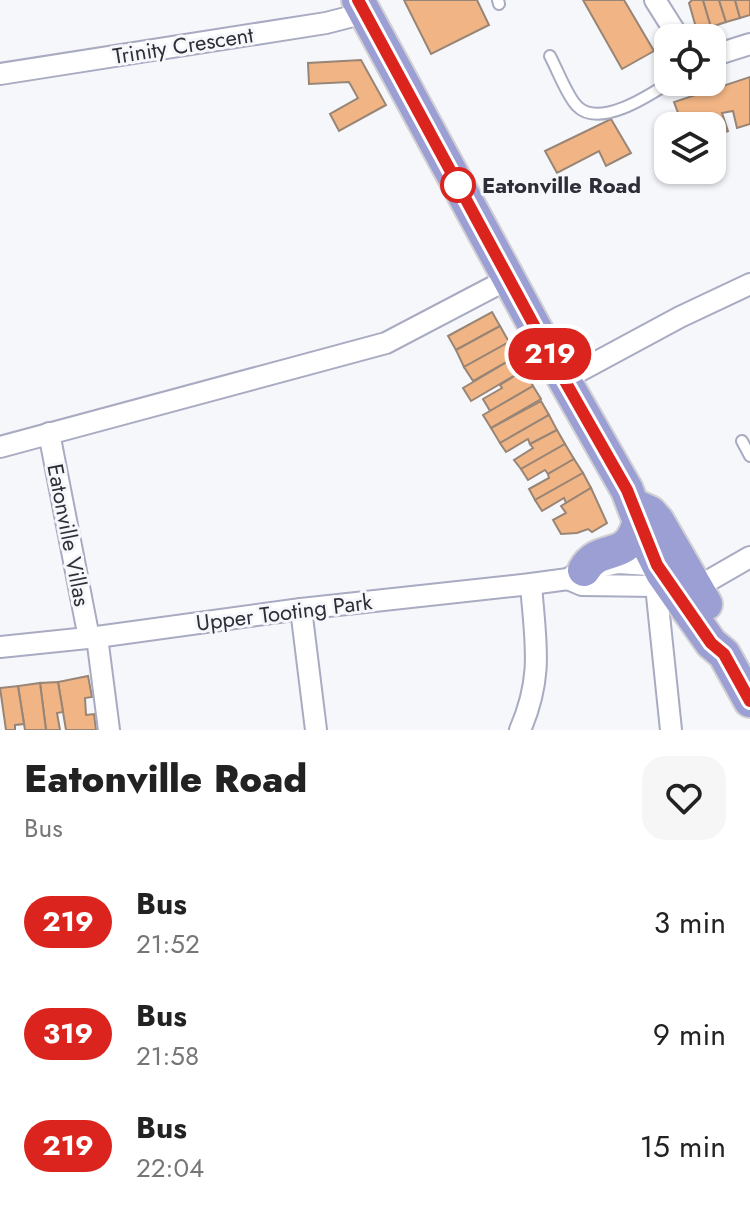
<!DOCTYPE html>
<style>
body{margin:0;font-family:Jost,sans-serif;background:#f6f6f6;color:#222;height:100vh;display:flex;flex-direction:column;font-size:30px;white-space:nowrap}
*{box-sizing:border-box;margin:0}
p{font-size:26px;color:#767676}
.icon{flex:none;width:44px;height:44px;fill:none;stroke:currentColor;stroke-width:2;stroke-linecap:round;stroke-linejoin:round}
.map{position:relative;height:730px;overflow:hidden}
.panel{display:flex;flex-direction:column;background:#fff;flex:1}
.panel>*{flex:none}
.badge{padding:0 16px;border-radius:26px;font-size:28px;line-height:52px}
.tools{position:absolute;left:654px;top:24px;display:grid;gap:16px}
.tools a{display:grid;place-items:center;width:72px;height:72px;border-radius:16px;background:#fff;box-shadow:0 2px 6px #0004;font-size:40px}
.map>.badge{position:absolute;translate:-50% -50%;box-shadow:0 0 0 4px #fff}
.round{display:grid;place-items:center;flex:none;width:84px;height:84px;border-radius:24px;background:#f6f6f6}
.overview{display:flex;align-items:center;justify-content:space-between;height:136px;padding:0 24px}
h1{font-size:38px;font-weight:800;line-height:60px}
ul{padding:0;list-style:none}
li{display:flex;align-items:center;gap:24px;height:112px;padding:0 24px}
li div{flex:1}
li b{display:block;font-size:30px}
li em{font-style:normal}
li .badge{min-width:88px;font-weight:700;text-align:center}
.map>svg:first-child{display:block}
.building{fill:#f1b585;stroke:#988576;stroke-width:2}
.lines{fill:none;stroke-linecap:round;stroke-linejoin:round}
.service-casing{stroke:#a8abc1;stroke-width:14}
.minor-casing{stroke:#a8abc1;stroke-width:24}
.trunk-casing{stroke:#d1d1d3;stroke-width:36}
.service{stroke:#fff;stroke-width:10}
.minor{stroke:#fff;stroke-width:20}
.trunk{stroke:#9c9fd3;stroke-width:32}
.line-casing{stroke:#fff;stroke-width:18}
.line{stroke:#dc241f;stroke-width:12}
.stop-dot{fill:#fff;stroke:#dc241f;stroke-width:4}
.labels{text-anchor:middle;stroke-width:6;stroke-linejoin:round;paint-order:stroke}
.street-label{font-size:22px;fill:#2d2e37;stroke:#f6f7fb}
.stop-label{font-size:22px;font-weight:bold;fill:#2d2e37;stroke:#f6f7fb;text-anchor:start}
</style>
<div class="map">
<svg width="750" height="730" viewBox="0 0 750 730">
<rect width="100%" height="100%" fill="#f6f7fb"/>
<!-- building -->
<g class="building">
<polygon points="404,0 477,0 489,25 431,54"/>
<polygon points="583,0 624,0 654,51 622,69"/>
<polygon points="692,0 703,0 711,27 697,31 689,3"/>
<polygon points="703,0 719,0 726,22 711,27"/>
<polygon points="719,0 735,0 740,18 726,22"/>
<polygon points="735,0 750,0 750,15 740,18"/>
<polygon points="361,60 386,105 339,131 330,114 358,98 349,82 309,84 308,63"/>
<polygon points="750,77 750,124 737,128 733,111 722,113 728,131 712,136 712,126 704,126 702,121 692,124 693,126 683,126 674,102"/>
<polygon points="611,119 631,153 606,166 599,151 557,173 545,151"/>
<polygon points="492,312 500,326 456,350 448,336"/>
<polygon points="500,326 509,342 464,367 456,350"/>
<polygon points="509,342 517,356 473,381 464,367"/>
<polygon points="517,356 524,370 471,401 463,388"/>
<polygon points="524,370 533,386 490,411 483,399 502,388 500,385"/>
<polygon points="533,386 541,399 491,428 483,415"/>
<polygon points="541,401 549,415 500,443 491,428"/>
<polygon points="549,415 557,430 530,444 528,439 506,452 500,443"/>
<polygon points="557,430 565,444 521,469 514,460 533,448 530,444"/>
<polygon points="565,444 574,459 548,474 545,470 528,480 521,469"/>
<polygon points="574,459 583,473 535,500 529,489 549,478 548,474"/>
<polygon points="583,473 591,488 566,503 564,498 542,511 535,500"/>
<polygon points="591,488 607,523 592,532 588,529 577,533 561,534 553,520 566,513 561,506"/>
<polygon points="88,676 92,697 85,698 86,715 94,714 96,730 66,730 58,682"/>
<polygon points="58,682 63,712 57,713 60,730 46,730 40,683"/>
<polygon points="40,683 46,730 25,730 18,686"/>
<polygon points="18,686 24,724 15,725 15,730 6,730 0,688"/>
</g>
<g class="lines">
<!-- service casing -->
<g class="service-casing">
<g id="service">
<polyline points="498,0 499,4"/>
<path d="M 550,56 C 557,69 567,96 577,106 C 599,129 650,95 670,82"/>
<polyline points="742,441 750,456"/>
</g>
</g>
<!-- minor casing -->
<g class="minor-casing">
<g id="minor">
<polyline points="655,0 679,38"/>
<polyline points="712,56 750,44"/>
<polyline points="0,74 326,23 365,13"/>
<polyline points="565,379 680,317 750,284"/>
<polyline points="49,433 89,638"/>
<polyline points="0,447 386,343 510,278"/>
<polyline points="662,573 656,586 671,730"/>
<polyline points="568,579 582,585 656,586"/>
<polyline points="689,592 750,557"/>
<polyline points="301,609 316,730"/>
<polyline points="97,637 109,730"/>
<polyline points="0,647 97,637 301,609 531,584 568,579 580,571 618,563 664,566"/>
<path d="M 520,730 C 544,675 535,641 531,584"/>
</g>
</g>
<!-- trunk casing -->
<g class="trunk-casing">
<g id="trunk">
<polyline points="358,0 549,353 627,490 648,545 662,573 711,643 724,654 750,701"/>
<polyline points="641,508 650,512 658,521 706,604"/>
<path d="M 584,570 C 601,541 629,565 639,520"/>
</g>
</g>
<!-- service -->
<use href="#service" class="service"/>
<!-- minor -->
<use href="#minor" class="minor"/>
<!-- trunk -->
<use href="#trunk" class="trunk"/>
</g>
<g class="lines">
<!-- line casing -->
<g class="line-casing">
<polyline id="line" points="358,0 549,353 627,490 657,565 711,643 724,654 750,701"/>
</g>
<!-- line -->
<use href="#line" class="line"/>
</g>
<!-- markers -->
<circle class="stop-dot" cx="458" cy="185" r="16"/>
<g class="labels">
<!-- street labels -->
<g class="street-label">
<text transform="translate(183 45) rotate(-9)" y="8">Trinity Crescent</text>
<text transform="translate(69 535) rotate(79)" y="8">Eatonville Villas</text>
<text transform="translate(284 612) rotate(-7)" y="8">Upper Tooting Park</text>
</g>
<!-- stop labels -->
<g class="stop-label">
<text x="482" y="193">Eatonville Road</text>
</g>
</g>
</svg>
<div class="tools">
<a><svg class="icon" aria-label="locate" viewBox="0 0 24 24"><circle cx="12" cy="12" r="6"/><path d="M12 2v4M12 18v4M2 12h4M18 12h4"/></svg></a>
<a><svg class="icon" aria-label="layers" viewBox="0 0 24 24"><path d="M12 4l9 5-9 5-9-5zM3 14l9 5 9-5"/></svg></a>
</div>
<b class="badge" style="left:550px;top:354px;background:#dc241f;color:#fff">219</b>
</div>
<section class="panel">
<div class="overview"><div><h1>Eatonville Road</h1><p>Bus</p></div><a class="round"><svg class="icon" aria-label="heart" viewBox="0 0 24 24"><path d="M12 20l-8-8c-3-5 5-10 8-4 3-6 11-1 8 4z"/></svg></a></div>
<ul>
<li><span class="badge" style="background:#dc241f;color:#fff">219</span><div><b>Bus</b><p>21:52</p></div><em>3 min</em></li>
<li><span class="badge" style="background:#dc241f;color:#fff">319</span><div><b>Bus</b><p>21:58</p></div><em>9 min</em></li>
<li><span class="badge" style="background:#dc241f;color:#fff">219</span><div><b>Bus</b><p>22:04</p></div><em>15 min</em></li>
</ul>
</section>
